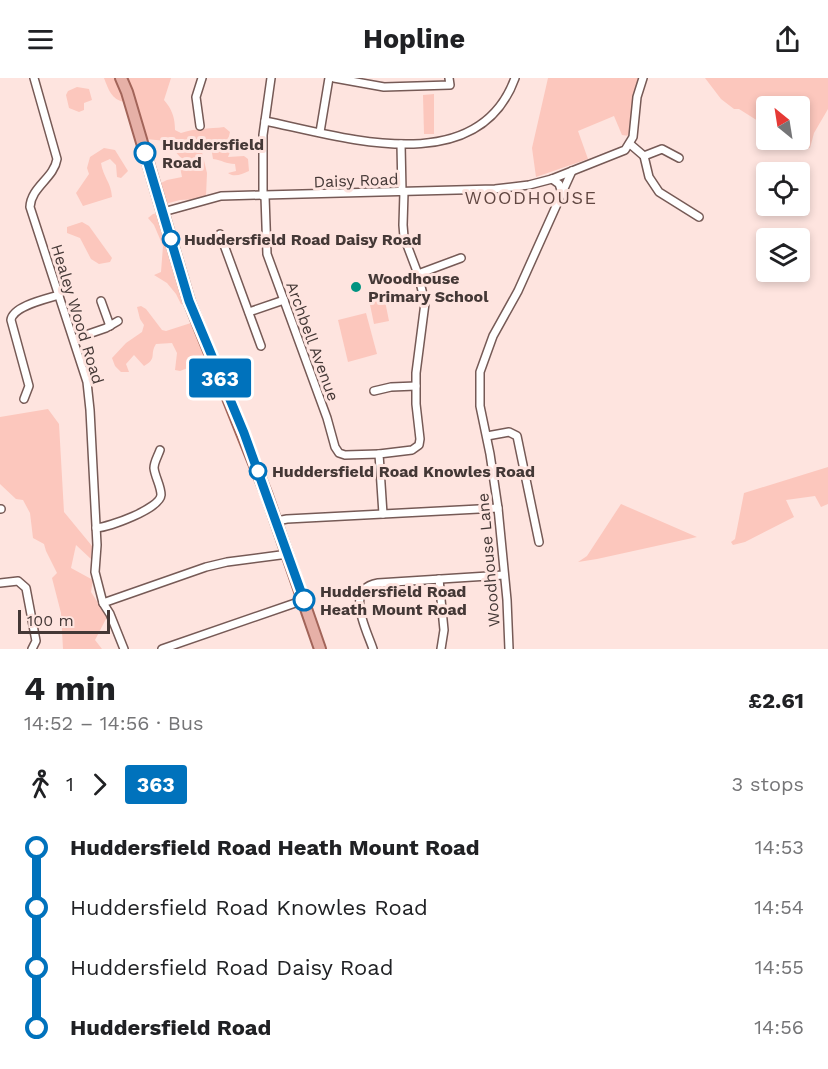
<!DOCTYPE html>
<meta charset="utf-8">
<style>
body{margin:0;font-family:"Work Sans",sans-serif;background:#f6f6f6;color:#202124;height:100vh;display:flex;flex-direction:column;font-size:22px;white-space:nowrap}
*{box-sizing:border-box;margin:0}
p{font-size:20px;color:#757577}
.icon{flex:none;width:33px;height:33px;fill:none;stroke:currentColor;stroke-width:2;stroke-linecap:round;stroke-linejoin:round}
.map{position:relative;height:571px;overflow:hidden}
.panel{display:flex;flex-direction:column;background:#fff;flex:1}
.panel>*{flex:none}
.badge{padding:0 12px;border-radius:4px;font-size:21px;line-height:39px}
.needle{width:39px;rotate:330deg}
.fabs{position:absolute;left:756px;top:18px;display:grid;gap:12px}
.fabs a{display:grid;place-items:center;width:54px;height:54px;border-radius:6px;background:#fff;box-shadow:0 3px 9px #0003;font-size:30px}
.scale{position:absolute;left:18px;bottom:15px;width:92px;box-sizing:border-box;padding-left:6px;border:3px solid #443836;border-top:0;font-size:16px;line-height:21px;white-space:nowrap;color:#443836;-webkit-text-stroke:4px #fee4df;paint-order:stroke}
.map>.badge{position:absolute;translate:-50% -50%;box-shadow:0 0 0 3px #fff}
.legs{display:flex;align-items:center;gap:9px;height:66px;padding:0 24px;font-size:20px}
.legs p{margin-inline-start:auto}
.head{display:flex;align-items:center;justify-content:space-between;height:102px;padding:0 24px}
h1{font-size:33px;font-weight:700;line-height:45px}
ul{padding:0 24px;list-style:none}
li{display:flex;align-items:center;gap:21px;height:60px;font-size:22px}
li i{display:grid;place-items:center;width:9px;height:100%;margin:0 8px;background:currentColor}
li i::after{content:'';width:15px;height:15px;margin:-8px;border:4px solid;border-radius:50%;background:#fff}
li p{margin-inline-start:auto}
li:first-child i{background:linear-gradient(#0000 50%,currentColor 0)}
li:last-child i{background:linear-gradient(currentColor 50%,#0000 0)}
header{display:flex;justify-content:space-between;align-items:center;height:78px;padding:0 24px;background:#fff;font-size:27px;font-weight:700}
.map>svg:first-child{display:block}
.green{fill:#fcc7bd}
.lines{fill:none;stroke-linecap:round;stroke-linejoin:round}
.street-casing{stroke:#765a56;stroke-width:10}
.primary-casing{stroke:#a26459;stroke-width:14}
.street{stroke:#fff;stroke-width:7}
.primary{stroke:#e6b0a7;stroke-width:10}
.line-1-casing{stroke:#fff;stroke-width:14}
.line-1{stroke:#0072bc;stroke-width:9}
.stop-1-dot{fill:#fff;stroke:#0072bc;stroke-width:3}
.poi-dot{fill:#009381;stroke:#fee4df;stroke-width:2}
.labels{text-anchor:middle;stroke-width:6;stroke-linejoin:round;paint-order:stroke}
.stop-label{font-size:16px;font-weight:bold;fill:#443836;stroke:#fee4df;text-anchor:start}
.street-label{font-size:16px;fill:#443836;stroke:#fee4df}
.poi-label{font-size:16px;font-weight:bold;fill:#443836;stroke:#fee4df;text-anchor:start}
.neighbourhood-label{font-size:18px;letter-spacing:1.5px;fill:#614742;stroke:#fee4df}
</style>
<header><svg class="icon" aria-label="menu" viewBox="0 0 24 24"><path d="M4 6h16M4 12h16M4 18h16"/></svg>Hopline<svg class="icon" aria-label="share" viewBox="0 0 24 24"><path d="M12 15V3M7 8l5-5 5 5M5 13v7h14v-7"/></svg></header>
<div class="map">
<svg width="828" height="571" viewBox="0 0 828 571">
<rect width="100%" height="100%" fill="#fee4df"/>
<!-- green -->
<g class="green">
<path d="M 104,0 L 116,0 L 124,24 C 112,22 108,11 104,0 Z"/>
<path d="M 127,0 L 171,0 L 164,22 C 172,31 175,40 175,52 L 181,55 C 195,50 209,51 224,49 L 230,54 L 228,62 L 201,70 L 207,95 L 206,118 L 200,121 L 180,122 L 165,126 L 159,106 L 167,102 L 182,99 L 180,89 L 181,80 L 166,63 L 146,61 Z"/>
<polygon points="548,0 642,0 634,22 629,58 622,57 614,38 578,53 588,81 536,99 532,70"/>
<polygon points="705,0 828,0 828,31 814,55 810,70 789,62 800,62 800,28 766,28 766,48 739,31 734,31 721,21"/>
<polygon points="77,9 89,11 92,22 84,25 84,32 79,34 69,30 66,17 68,13"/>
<polygon points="434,16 434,56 424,56 423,17"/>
<path d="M 211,69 L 218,71 L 221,69 L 226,70 L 230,74 L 228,79 L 244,78 L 248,81 L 249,93 C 242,96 234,100 228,95 L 236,93 L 235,86 C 226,86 222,82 213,81 Z"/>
<path d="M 104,70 L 115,72 L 128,93 L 121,100 L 117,99 L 116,87 L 110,81 L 101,85 C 103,99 111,104 112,119 L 83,128 L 76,115 L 89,96 L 87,90 L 90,79 Z"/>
<polygon points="158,135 185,227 181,226 176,216 167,205 154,197 161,194 163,168 154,147 148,140 153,136"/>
<polygon points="82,144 89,148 112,180 110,184 99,186 91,181 80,160 67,155 67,149"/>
<polygon points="383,213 389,243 374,246 368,217"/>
<path d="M 141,228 L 146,231 L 162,252 L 166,253 L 194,244 L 213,295 L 209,296 L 206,289 L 198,286 L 180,293 L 175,292 L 177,275 L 172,265 L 156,266 C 149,277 158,280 144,288 L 134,277 L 126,286 L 129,294 L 121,294 L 115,288 L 112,280 L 126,265 L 142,254 L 144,247 L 140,241 L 137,229 Z"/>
<polygon points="366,235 377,276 348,284 338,242"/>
<polygon points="48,331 59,346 64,434 92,468 91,481 76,467 71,490 93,502 91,514 107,539 95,562 102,571 63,571 61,535 52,500 57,495 46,473 44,466 33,460 30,435 23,422 16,421 0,406 0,339"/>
<polygon points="828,389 828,426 821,429 815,418 786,422 794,439 745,464 733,467 731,464 735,461 744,415"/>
<polygon points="621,426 697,459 597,481 578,484 587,478"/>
</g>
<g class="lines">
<!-- street casing -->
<g class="street-casing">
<g id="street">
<path d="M 34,0 L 57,81 C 54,100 31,109 30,129 L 87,304 L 90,332 L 97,467 L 95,494 L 103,525 L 110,536 L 124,571"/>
<polyline points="334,0 384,9 450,7 449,0"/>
<path d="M 265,43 C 343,59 478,103 515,0"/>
<polyline points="200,48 196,19 202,0"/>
<polyline points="320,54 329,0"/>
<polyline points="401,66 402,114"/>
<polyline points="630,66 644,78 649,99 659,114 699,139"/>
<polyline points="644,78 662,71 679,80"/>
<polyline points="562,115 572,93"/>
<polyline points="263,118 263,57 271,0"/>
<polyline points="265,118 267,176 327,340 335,369 339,375 345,377 379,376"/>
<polyline points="163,134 221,118 495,111 529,107 552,101 625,72 633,59 637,19 643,0"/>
<polyline points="220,156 261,268"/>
<polyline points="418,196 461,180"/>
<polyline points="101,223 110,248"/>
<polyline points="249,234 284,222"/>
<polyline points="74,261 106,250 118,243"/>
<polyline points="374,313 391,309 416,308"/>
<path d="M 24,321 L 29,308 L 11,242 C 13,228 46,221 59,217"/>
<polyline points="487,358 509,354 517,358 539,464"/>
<polyline points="0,431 1,431"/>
<polyline points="383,436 379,376 412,372 419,367 420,361 416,326 416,295 425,225 418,196 404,159 403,147 404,114"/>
<polyline points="277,443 287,441 498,430"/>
<path d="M 96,450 C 109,449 160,431 161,417 C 161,408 155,399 154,390 C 154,384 158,378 160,372"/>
<polyline points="439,501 444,552 441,571"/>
<polyline points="0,505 18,503 26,510 36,563 32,571"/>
<polyline points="103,525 206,489 227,484 288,476"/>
<polyline points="162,571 304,522"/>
<path d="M 373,571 C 366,550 344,511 378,505 L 504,497"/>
<polyline points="509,571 507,522 498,430 490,376 480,328 480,294 493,258 518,213 562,115 559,106 552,101"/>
</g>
</g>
<!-- primary casing -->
<g class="primary-casing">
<polyline id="primary" points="121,0 127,14 189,223 266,415 320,571"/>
</g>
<!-- street -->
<use href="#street" class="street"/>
<!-- primary -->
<use href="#primary" class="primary"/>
</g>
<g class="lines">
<!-- line-1 casing -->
<g class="line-1-casing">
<polyline id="line-1" points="145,75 189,223 244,355 304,522"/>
</g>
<!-- line-1 -->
<use href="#line-1" class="line-1"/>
</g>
<!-- markers -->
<g class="stop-1-dot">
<circle cx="145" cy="75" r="10"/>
<circle cx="171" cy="161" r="8"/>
<circle cx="258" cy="393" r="8"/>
<circle cx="304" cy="522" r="10"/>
</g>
<circle class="poi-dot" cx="356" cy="209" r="6"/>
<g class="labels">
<!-- stop labels -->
<g class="stop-label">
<text x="162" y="72">Huddersfield<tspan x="162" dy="18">Road</tspan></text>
<text x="184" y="167">Huddersfield Road Daisy Road</text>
<text x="272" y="399">Huddersfield Road Knowles Road</text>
<text x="320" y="519">Huddersfield Road<tspan x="320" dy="18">Heath Mount Road</tspan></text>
</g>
<!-- street labels -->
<g class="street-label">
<text transform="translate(356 102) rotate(-2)" y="6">Daisy Road</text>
<text transform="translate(78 236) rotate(73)" y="6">Healey Wood Road</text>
<text transform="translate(313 263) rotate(70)" y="6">Archbell Avenue</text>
<text transform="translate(488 482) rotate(-95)" y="6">Woodhouse Lane</text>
</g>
<!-- poi labels -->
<g class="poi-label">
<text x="368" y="206">Woodhouse<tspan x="368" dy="18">Primary School</tspan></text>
</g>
<!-- neighbourhood labels -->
<g class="neighbourhood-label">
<text x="531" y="126">WOODHOUSE</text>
</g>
</g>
</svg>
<div class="fabs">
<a><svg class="needle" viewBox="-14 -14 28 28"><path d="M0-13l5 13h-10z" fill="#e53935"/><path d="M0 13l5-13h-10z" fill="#757577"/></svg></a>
<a><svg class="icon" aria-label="locate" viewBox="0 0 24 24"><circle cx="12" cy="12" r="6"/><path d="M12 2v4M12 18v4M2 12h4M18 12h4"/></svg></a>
<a><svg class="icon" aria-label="layers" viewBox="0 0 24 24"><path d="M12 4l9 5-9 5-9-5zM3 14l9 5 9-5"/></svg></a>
</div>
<div class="scale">100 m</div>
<b class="badge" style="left:220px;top:300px;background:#0072bc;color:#fff">363</b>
</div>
<section class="panel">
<div class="head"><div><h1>4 min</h1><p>14:52 – 14:56 · Bus</p></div><b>£2.61</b></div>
<div class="legs"><svg class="icon" aria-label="walk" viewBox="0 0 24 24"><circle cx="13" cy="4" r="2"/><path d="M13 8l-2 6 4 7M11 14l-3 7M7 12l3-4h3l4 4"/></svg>1<svg class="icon" aria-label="forward" viewBox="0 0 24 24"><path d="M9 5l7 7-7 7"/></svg><b class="badge" style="background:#0072bc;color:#fff">363</b><p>3 stops</p></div>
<ul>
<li><i style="color:#0072bc"></i><b>Huddersfield Road Heath Mount Road</b><p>14:53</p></li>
<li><i style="color:#0072bc"></i><span>Huddersfield Road Knowles Road</span><p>14:54</p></li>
<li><i style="color:#0072bc"></i><span>Huddersfield Road Daisy Road</span><p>14:55</p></li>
<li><i style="color:#0072bc"></i><b>Huddersfield Road</b><p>14:56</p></li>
</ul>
</section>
